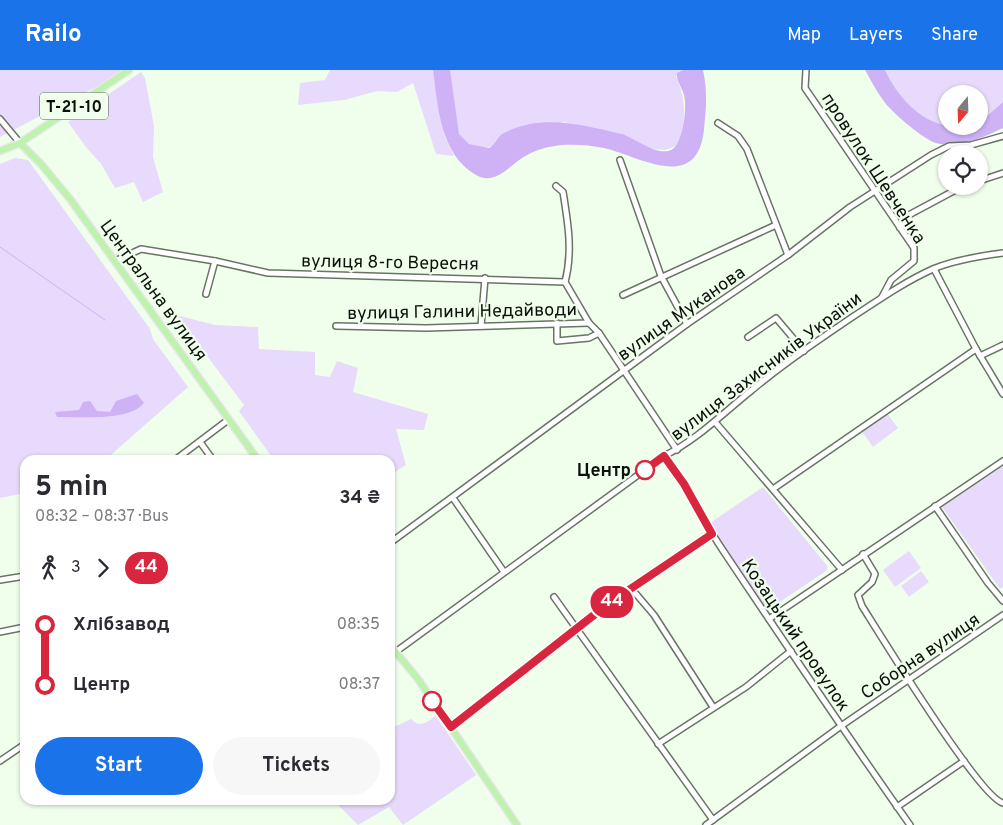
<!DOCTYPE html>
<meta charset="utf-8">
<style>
body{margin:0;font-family:Overpass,sans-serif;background:#f7f7f7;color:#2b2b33;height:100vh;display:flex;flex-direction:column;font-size:19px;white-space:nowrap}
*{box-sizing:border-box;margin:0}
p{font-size:16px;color:#7c7c81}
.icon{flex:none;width:28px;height:28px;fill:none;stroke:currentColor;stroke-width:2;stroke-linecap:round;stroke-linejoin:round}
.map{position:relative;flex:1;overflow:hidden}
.panel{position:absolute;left:20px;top:385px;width:375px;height:350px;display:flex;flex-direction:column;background:#fff;border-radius:15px;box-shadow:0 1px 4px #0004}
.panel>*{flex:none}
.badge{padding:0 10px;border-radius:16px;font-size:18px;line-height:32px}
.needle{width:32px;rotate:199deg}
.fabs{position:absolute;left:938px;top:15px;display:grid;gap:10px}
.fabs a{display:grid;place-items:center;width:50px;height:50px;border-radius:50%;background:#fff;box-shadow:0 1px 4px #0004;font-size:25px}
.map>.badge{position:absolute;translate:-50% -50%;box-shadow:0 0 0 2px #fff}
.legs{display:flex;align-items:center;gap:8px;height:55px;padding:0 15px;font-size:16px}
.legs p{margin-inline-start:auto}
.summary{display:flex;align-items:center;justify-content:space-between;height:85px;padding:0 15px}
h1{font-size:28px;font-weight:700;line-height:38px}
.button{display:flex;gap:10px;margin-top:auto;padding:10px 15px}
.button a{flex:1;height:58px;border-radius:30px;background:#1a73e8;color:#fff;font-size:20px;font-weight:700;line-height:58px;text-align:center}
.button a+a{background:#f7f7f7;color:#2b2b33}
ul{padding:0 15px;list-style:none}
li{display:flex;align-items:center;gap:18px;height:60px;font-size:19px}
li i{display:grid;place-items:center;width:8px;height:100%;margin:0 6px;background:currentColor}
li i::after{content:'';width:12px;height:12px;margin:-6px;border:4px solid;border-radius:50%;background:#fff}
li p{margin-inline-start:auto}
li:first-child i{background:linear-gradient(#0000 50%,currentColor 0)}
li:last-child i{background:linear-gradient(currentColor 50%,#0000 0)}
header{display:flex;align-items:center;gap:30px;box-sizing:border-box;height:70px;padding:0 25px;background:#1a73e8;color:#fff}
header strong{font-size:24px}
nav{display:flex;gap:28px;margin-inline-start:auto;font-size:18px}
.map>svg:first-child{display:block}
.green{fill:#e8dafc}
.water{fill:#cfb2f6}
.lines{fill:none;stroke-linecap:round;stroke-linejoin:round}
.stream{stroke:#cfb2f6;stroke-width:1}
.minor-casing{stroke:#687464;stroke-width:8}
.major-casing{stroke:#e7e7e7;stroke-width:9}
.minor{stroke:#fff;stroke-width:5}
.major{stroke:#bff1af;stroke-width:6}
.line-1-casing{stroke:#fff;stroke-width:11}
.line-1{stroke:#d7263d;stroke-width:8}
.stop-1-dot{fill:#fff;stroke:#d7263d;stroke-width:2.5}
.labels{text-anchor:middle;stroke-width:4.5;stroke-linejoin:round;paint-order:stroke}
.shield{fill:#f0ffec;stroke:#50584e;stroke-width:1}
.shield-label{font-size:16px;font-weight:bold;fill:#0c110b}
.street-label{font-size:18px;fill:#0c110b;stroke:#f0ffec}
.stop-label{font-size:18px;font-weight:bold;fill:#0c110b;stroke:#f0ffec;text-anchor:end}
</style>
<header>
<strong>Railo</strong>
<nav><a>Map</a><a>Layers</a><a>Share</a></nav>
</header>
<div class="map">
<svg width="1003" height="755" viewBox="0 0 1003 755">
<rect width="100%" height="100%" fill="#f0ffec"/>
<!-- green -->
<g class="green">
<polygon points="0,0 124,0 113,8 0,67"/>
<polygon points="330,0 433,0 445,67 454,86 436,84 413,13 397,22 377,21 344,30 298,35 300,13 325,10"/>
<path d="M 450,0 L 683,0 L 676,6 C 685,27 689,55 676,76 L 665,80 L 654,79 L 643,76 L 625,65 L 564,52 L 502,65 L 492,76 C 481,81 463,74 459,63 C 451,45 452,19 450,0 Z"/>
<path d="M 885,0 L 1003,0 L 1003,32 L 987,46 L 979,49 L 979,24 L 946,24 L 946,55 C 918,53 897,24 885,0 Z"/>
<polygon points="141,2 145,8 154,56 153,87 163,122 143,132 134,112 115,118 101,94 86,77 68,52"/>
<polygon points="15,88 28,90 150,259 153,269 188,317 105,390 25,390 25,423 0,428 0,94"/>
<polygon points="176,245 215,255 258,257 259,279 315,282 315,305 330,307 337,291 358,298 353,322 428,344 424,360 396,359 406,395 390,405 390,390 274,390 239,341 244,335"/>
<polygon points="885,341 898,358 873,377 861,360"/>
<polygon points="1003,396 1003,517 1000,519 942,437"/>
<polygon points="763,417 828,497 826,501 765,542 707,455"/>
<polygon points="909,481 921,498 895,517 883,500"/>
<polygon points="921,501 929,512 909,527 901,516"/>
<path d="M 436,646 L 476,705 L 403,755 L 389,737 L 358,755 L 333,730 L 390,730 L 390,659 L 411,649 C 421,659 426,652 436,646 Z"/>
</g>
<!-- water -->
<g class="water">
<path d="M 433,0 L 450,0 L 459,64 L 469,74 L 489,78 C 495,75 497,68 502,64 C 541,43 581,55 622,64 C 634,67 666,94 677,74 C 684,62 687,37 684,25 C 682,17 676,11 677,3 L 683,0 L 703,0 C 708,24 706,37 704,60 C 697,124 639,86 604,78 C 591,75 574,74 562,75 C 551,76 538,79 529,84 C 511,92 497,117 476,105 C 440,84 438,37 433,0 Z"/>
<path d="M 865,0 L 885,0 C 898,27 919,51 948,56 C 957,58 969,56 979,56 L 979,49 L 987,46 L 1003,32 L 1003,58 C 984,67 958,79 936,73 C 924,70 890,41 883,30 C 876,21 871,10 865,0 Z"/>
<path d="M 137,324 L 144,333 C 128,352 81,346 57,347 L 55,342 L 79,340 L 83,332 L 90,331 L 97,341 L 110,342 L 116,331 Z"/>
</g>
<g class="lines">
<!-- stream -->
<polyline class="stream" points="0,177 105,250"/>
<!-- minor casing -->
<g class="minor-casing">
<g id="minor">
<polyline points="806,0 805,18 914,178 914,191 891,210 882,227"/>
<polyline points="0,49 20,73"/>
<polyline points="718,53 738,66 747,79 788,185"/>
<polyline points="620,90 661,206 687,254"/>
<polyline points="979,111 1003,103"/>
<path d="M 556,116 L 563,122 C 568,153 573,182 565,212 L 589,253 L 599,263 L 677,380"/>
<polyline points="900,158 905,147 963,116"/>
<polyline points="115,191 141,179 215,191 268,203 565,212"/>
<polyline points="934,199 976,279 1003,324"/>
<polyline points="206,224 215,191"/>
<polyline points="623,225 776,155"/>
<polyline points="557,253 557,271 589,268 599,263"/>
<polyline points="336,256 426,258 589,253"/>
<polyline points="481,256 485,208"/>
<polyline points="748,267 776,248 804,281"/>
<polyline points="980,286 1003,275"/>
<polyline points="715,352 842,500"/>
<polyline points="200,372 213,390"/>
<path d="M 664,386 C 686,416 702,449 722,479 C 784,572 846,664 910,755"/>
<polyline points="175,390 228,350"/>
<polyline points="773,419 976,279"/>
<polyline points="453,428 504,502"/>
<polyline points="935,436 988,513 1003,531"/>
<polyline points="390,473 687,254 788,185 850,137 931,85 949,76 971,75 1003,66"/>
<path d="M 863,484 L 875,504 L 872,512 L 858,525 L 862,536 C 881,566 980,728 1003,733"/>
<polyline points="0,510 25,506"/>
<polyline points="631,518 654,545 713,637"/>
<polyline points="554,527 713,750"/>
<polyline points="769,549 1003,391"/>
<polyline points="0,562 25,557"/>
<path d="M 390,586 L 664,386 C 697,370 723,343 752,320 C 783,294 817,271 851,248 C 877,231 904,212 933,199 C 954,190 980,186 1003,183"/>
<polyline points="451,657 608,534 712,464"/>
<polyline points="658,674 746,617 791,581"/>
<polyline points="0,691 25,674"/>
<polyline points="897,737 964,691"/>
<polyline points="706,755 841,656 1003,545"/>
</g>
</g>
<!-- major casing -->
<g class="major-casing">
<g id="major">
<polyline points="20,73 41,94 70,129 258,390"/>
<polyline points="0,81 20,73 129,0"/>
<polyline points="390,575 418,609 517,755"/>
</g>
</g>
<!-- minor -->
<use href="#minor" class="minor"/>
<!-- major -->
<use href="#major" class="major"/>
</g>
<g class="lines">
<!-- line-1 casing -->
<g class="line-1-casing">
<polyline id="line-1" points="432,631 451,657 608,534 712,464 684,414 664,386 645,400"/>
</g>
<!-- line-1 -->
<use href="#line-1" class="line-1"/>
</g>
<!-- markers -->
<g class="stop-1-dot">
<circle cx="645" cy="400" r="9"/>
<circle cx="432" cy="631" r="9"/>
</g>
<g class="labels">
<!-- shield labels -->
<rect class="shield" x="40" y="22.5" width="68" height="27" rx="4"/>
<g class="shield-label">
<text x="74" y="42">Т-21-10</text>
</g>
<!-- street labels -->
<g class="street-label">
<text transform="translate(874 98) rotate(57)" y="6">провулок Шевченка</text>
<text transform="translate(390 192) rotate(1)" y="6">вулиця 8-го Вересня</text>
<text transform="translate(154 220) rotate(54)" y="6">Центральна вулиця</text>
<text transform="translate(462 241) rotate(-1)" y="6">вулиця Галини Недайводи</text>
<text transform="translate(681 243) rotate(-35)" y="6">вулиця Муканова</text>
<text transform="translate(766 296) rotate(-37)" y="6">вулиця Захисників України</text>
<text transform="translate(796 565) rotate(56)" y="6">Козацький провулок</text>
<text transform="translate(920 586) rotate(-34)" y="6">Соборна вулиця</text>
</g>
<!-- stop labels -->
<g class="stop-label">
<text x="631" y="406">Центр</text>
</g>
</g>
</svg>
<div class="fabs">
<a><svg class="needle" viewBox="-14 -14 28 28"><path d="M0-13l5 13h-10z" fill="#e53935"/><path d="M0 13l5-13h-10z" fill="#7c7c81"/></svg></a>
<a><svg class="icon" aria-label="locate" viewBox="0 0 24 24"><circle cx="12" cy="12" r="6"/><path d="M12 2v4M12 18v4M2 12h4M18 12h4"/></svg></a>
</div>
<b class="badge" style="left:612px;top:532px;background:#d7263d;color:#fff">44</b>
<section class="panel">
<div class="summary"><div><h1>5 min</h1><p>08:32 – 08:37 · Bus</p></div><b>34 ₴</b></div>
<div class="legs"><svg class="icon" aria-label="walk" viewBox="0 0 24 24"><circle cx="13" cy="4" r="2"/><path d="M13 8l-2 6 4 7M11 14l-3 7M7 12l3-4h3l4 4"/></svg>3<svg class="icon" aria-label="forward" viewBox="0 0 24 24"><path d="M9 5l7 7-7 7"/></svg><b class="badge" style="background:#d7263d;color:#fff">44</b></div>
<ul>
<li><i style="color:#d7263d"></i><b>Хлібзавод</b><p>08:35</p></li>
<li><i style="color:#d7263d"></i><b>Центр</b><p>08:37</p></li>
</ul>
<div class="button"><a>Start</a><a>Tickets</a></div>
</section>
</div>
